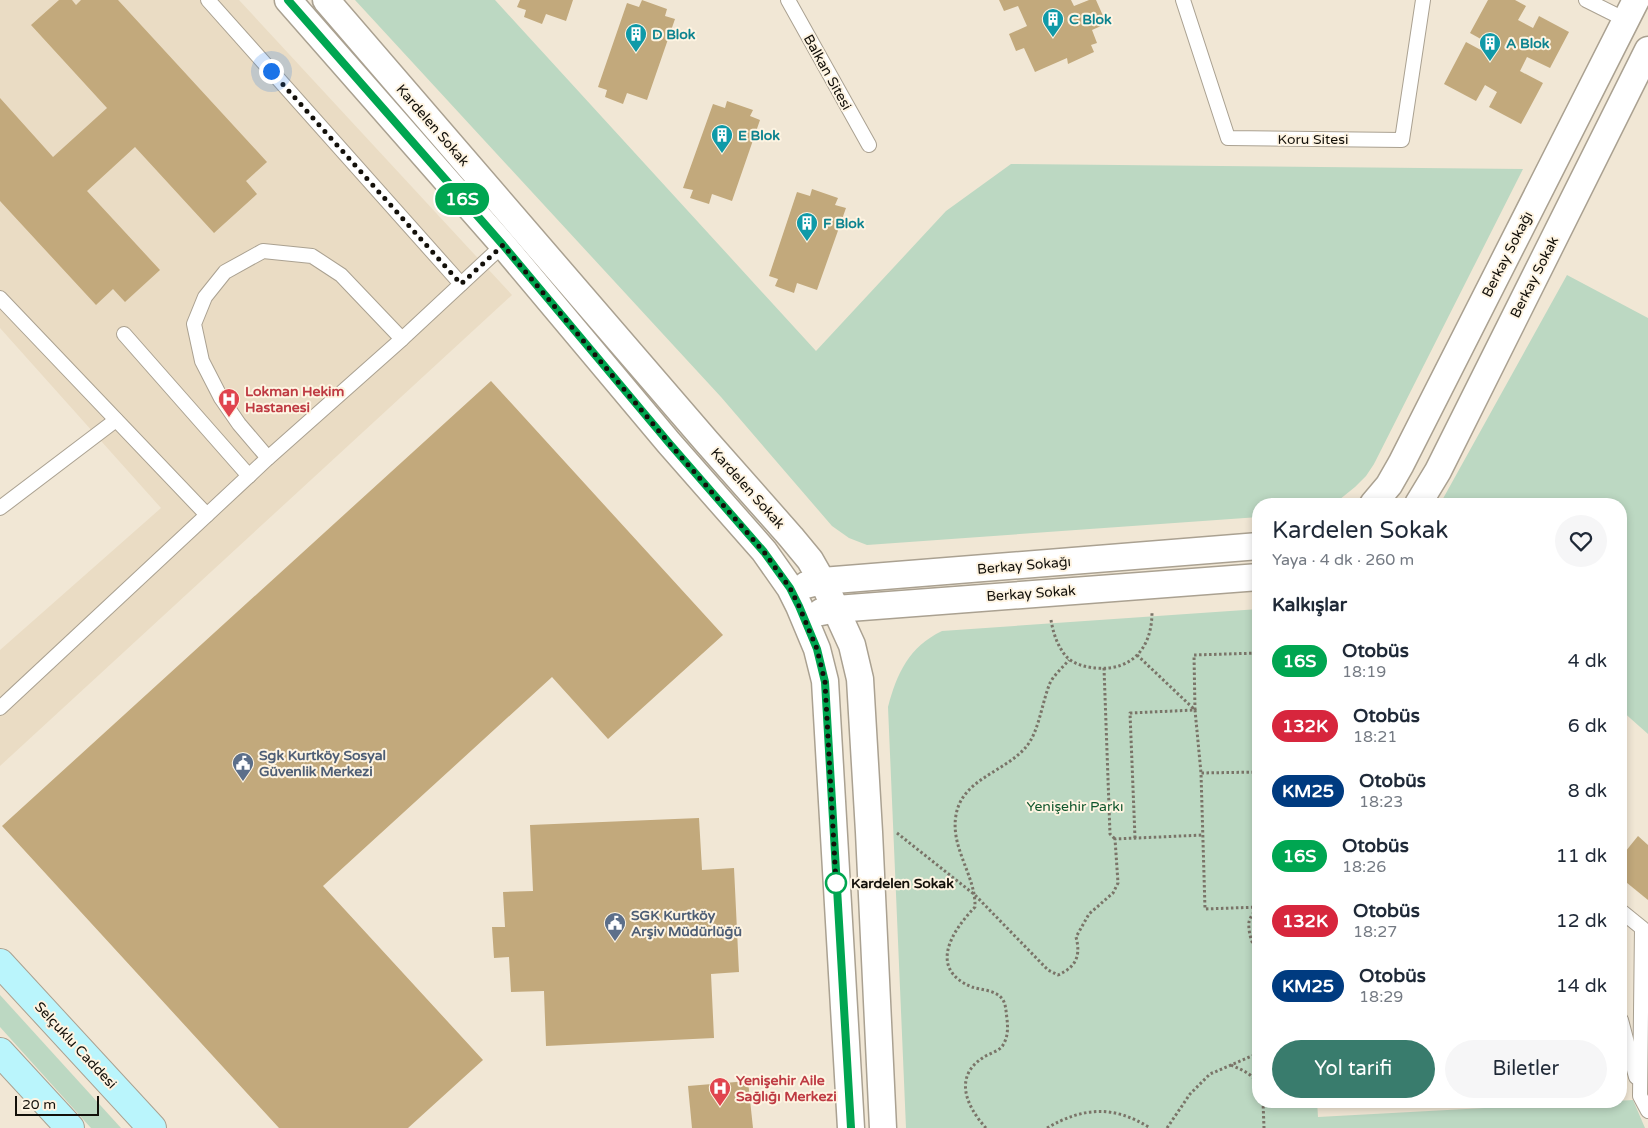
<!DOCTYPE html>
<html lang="tr">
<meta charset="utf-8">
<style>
body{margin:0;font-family:"Varela Round",sans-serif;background:#f6f6f7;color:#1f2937;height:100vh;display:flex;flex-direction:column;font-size:19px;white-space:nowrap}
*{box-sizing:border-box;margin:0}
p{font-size:16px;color:#747a83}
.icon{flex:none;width:28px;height:28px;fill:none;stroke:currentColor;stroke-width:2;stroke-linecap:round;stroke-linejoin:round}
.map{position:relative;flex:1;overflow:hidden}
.panel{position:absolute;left:1252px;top:498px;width:375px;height:610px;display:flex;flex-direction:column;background:#fff;border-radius:20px;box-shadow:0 2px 8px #0003}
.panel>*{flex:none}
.badge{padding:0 10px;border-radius:16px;font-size:18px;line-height:32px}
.scale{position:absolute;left:15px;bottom:12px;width:84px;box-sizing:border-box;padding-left:5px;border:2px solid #13100a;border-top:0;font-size:14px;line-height:18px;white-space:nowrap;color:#13100a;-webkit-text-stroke:4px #fef4e2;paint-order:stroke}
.you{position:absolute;width:25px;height:25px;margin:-12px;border:4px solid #fff;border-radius:50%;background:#1a73e8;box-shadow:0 0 0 8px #1a73e833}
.map>.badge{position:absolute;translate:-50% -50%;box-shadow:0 0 0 2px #fff}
h2{padding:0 20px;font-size:19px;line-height:45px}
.round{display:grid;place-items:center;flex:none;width:52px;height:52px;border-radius:26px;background:#f6f6f7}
.summary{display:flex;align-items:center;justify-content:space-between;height:85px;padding:0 20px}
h1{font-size:24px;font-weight:600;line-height:38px}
.cta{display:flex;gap:10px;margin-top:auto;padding:10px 20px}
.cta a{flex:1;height:58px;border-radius:30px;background:#397c6d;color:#fff;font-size:20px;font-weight:600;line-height:58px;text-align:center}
.cta a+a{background:#f6f6f7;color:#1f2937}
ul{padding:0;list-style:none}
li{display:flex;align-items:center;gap:15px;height:65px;padding:0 20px}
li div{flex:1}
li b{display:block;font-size:19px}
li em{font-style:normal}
li .badge{min-width:55px;font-weight:700;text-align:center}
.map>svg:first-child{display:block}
.built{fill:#eadcc4}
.green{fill:#bcd8c2}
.building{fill:#c2a97c}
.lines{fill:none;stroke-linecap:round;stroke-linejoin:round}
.service-casing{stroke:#aaa191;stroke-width:16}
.minor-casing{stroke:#aaa191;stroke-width:29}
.secondary-casing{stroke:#aaa191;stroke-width:30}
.path{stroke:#7a7468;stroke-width:3;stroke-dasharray:2.5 2.5;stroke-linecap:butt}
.service{stroke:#fff;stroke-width:14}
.minor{stroke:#fff;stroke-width:26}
.secondary{stroke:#baf5fc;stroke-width:28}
.line-casing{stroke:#fff;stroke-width:11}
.line{stroke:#00a651;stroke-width:8}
.walk{stroke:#13100a;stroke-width:5;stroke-dasharray:0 9}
.stop-dot{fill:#fff;stroke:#00a651;stroke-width:2.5}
.labels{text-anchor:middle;stroke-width:4;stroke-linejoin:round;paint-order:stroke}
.culture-label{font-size:14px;font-weight:bold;fill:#0d838f;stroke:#fef4e2;text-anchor:start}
.street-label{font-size:14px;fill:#13100a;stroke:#fef4e2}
.health-label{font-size:14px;font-weight:bold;fill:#be3a42;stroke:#fef4e2;text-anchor:start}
.service-label{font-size:14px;font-weight:bold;fill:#4e5e75;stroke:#fef4e2;text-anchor:start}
.park-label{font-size:14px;fill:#0f562c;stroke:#fef4e2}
.stop-label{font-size:14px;font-weight:bold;fill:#13100a;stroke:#fef4e2;text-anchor:start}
</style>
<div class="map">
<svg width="1648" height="1128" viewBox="0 0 1648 1128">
<rect width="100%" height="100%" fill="#f1e7d5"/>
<!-- built -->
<polygon class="built" points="0,0 239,0 512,295 0,766 0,650 161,508 0,328"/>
<!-- green -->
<g class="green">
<polygon points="355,0 495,0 816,351 946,211 1011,164 1523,169 1374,464 1366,476 1355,487 1334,504 1259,504 1259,517 867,545 849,538 832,526 721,397"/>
<polygon points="1567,275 1648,318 1648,734 1621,710 1621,504 1440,504"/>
<path d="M 1259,609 L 1259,1101 L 1317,1101 L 1318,1117 L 1633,1100 L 1645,1128 L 906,1128 L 888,707 C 897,673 909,647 942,631 Z"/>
<polygon points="0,995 121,1128 91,1128 0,1027"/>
</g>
<!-- building -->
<g class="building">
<polygon points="59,0 72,0 76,5 81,0 118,0 267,162 246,181 257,194 214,233 135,147 87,191 160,270 125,302 113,289 96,305 0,201 0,98 53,157 107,108 31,25"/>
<polygon points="520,0 573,0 566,21 546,14 542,24 524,17 526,10 517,7"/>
<polygon points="642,0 667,9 665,16 675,19 647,100 627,93 623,104 605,97 607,90 598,87 627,3 639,7"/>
<polygon points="999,0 1071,0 1074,6 1089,0 1096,0 1104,18 1099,20 1101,26 1092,30 1097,43 1091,45 1094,52 1068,64 1067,58 1035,72 1024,48 1016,51 1009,34 1027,26 1018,6 1004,11"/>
<polygon points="1488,0 1515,0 1526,6 1518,20 1533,28 1539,16 1569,32 1550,68 1527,57 1520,71 1543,83 1521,124 1489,107 1497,92 1485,85 1476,101 1444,84 1466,42 1492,56 1497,48 1470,33"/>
<polygon points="727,101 753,110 750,116 760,120 732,201 712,194 709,204 690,198 693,190 683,188 713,104 725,108"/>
<polygon points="812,189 838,198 835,205 846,208 817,290 797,283 794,293 775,286 778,279 769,276 797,192 810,196"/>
<polygon points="491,381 723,635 608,739 552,677 323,886 483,1060 408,1128 279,1128 2,826"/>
<polygon points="699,818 702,870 734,868 739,972 711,974 714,1038 546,1046 544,991 511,992 509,957 494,958 492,927 505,927 503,892 533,891 530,825"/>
<polygon points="1638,836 1648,845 1648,900 1621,878 1621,857"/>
<polygon points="748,1081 753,1128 692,1128 688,1086"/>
</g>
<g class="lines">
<!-- service casing -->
<g class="service-casing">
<g id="service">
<polyline points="208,0 461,284"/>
<polyline points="788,0 869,145"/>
<polyline points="1183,0 1228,138 1402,140 1423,0"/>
<polyline points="1586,0 1626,20"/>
<polyline points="0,298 207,515"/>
<polyline points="124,334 249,476"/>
<polyline points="268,458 239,424 221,398 202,361 194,324 205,297 225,272 263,251 312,256 341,275 402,339"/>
<polyline points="0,508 116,420"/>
<polyline points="0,708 268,458 402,339 503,245"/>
<polyline points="1621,911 1642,928 1640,1096 1648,1111"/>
<polyline points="1621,1020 1636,1077"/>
</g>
</g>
<!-- minor casing -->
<g class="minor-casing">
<g id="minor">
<polyline points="288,0 503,245 669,443 764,551 790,588 799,606 817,649 825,681 851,1128"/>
<polyline points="326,0 707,442 791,537 810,560 826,588 852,645 860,679 869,832 883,1128"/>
<polyline points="1373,504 1389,485 1401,464 1636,0"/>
<polyline points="1418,504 1438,471 1648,50"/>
<polyline points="806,585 822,581 1259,546"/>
<polyline points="821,612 836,609 1259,577"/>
</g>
</g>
<!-- secondary casing -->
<g class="secondary-casing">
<g id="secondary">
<polyline points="0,963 152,1128"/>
<polyline points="0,1052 70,1128"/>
</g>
</g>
<!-- path -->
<g class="path">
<path d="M 1051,620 C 1053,632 1057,645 1065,655 C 1072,664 1085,667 1096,668 C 1133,671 1152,647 1152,612"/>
<polyline points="1137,655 1195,710 1194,655 1259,653"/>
<polyline points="1104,668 1110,834 1115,839"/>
<polyline points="1259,772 1201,773 1205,909 1259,907"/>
<path d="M 897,833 L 975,895 L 1048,970 L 1058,975 C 1076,967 1081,956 1076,937 L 1089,914 L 1113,893 L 1118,883 L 1115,839 L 1203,835"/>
<polyline points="1135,838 1130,713 1195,710 1201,773"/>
<path d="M 1257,908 C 1254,912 1250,917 1249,922 C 1248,932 1252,946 1259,953"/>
<path d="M 1231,1065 C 1242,1070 1254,1074 1259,1087"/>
<polyline points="1263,1101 1264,1128"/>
<path d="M 986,1128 C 966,1106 953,1076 984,1057 C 990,1053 1000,1051 1003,1045 C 1008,1037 1008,1028 1007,1019 C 1006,1012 1006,1005 1003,1000 C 997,990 981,990 972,987 C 928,969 951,932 975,907 C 976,876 950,848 956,815 C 962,779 1005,772 1026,747 C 1039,732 1042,702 1050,683 C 1054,675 1063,667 1069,660"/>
<path d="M 1047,1128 C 1083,1107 1114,1105 1150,1128"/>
<polyline points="1167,1128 1190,1094 1210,1074 1259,1053"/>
</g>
<!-- service -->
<use href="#service" class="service"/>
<!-- minor -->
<use href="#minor" class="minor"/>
<!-- secondary -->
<use href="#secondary" class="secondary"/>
</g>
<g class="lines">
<!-- line casing -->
<g class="line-casing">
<polyline id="line" points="288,0 503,245 669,443 764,552 790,588 799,606 817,649 825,682 851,1128"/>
</g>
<!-- line -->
<use href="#line" class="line"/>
<!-- walk -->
<polyline class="walk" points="271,71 461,284 503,245 669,443 764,552 790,588 799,606 817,649 825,682 836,883"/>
</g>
<!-- icons -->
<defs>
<g id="building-pin" transform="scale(1.125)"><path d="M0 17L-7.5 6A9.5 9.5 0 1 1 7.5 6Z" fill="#0f9aa8" stroke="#fef4e2"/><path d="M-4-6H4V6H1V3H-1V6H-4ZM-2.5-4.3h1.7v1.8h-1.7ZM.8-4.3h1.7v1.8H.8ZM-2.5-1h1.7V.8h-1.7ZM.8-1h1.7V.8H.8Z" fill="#fff"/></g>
<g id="hospital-pin" transform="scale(1.125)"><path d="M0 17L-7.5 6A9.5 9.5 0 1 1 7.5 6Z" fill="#e0444e" stroke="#fef4e2"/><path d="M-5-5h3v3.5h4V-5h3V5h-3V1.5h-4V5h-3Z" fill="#fff"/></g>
<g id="civic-pin" transform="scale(1.125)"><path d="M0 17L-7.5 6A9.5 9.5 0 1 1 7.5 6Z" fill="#5c6f8a" stroke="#fef4e2"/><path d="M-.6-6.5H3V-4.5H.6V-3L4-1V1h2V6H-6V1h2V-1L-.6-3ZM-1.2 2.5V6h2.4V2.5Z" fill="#fff"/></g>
</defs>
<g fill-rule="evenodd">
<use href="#building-pin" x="1053" y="19"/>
<use href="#building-pin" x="636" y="34"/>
<use href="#building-pin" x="1490" y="43"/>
<use href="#building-pin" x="722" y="135"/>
<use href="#building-pin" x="807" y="223"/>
<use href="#hospital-pin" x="229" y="399"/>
<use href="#civic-pin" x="243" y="763"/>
<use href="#civic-pin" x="615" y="923"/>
<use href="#hospital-pin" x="720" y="1088"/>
</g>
<!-- markers -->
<circle class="stop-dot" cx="836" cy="883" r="10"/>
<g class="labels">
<!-- culture labels -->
<g class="culture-label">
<text x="1069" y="24">C Blok</text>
<text x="652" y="39">D Blok</text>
<text x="1506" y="48">A Blok</text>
<text x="738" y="140">E Blok</text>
<text x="823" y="228">F Blok</text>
</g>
<!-- street labels -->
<g class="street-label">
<text transform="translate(828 72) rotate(61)" y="5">Balkan Sitesi</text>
<text transform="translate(433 125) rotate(49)" y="5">Kardelen Sokak</text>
<text x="1313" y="144">Koru Sitesi</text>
<text transform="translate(1507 254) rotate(-63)" y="5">Berkay Sokağı</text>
<text transform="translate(1534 277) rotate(-63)" y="5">Berkay Sokak</text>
<text transform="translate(748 488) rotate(48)" y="5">Kardelen Sokak</text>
<text transform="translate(1024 565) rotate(-5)" y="5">Berkay Sokağı</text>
<text transform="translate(1031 593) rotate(-4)" y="5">Berkay Sokak</text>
<text transform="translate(76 1045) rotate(47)" y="5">Selçuklu Caddesi</text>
</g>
<!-- health labels -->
<g class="health-label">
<text x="245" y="396">Lokman Hekim<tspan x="245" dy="16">Hastanesi</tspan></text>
<text x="736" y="1085">Yenişehir Aile<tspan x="736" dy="16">Sağlığı Merkezi</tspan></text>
</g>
<!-- service labels -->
<g class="service-label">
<text x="259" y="760">Sgk Kurtköy Sosyal<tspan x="259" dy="16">Güvenlik Merkezi</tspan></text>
<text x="631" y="920">SGK Kurtköy<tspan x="631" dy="16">Arşiv Müdürlüğü</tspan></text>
</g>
<!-- park labels -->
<g class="park-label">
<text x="1075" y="811">Yenişehir Parkı</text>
</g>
<!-- stop labels -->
<g class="stop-label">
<text x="851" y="888">Kardelen Sokak</text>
</g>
</g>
</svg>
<div class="scale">20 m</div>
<div class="you" style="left:271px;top:71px"></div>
<b class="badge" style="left:462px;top:199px;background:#00a651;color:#fff">16S</b>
<section class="panel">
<div class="summary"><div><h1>Kardelen Sokak</h1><p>Yaya · 4 dk · 260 m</p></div><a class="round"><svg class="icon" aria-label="heart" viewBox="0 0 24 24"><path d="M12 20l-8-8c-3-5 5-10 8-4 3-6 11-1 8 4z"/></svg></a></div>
<h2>Kalkışlar</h2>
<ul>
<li><span class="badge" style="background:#00a651;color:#fff">16S</span><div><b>Otobüs</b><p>18:19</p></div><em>4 dk</em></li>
<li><span class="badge" style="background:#d7263d;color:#fff">132K</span><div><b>Otobüs</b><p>18:21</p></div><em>6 dk</em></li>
<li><span class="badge" style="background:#003b80;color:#fff">KM25</span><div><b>Otobüs</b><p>18:23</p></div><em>8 dk</em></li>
<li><span class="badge" style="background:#00a651;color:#fff">16S</span><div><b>Otobüs</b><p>18:26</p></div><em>11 dk</em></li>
<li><span class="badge" style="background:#d7263d;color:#fff">132K</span><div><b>Otobüs</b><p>18:27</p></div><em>12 dk</em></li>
<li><span class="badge" style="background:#003b80;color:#fff">KM25</span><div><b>Otobüs</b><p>18:29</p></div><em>14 dk</em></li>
</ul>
<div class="cta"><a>Yol tarifi</a><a>Biletler</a></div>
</section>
</div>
